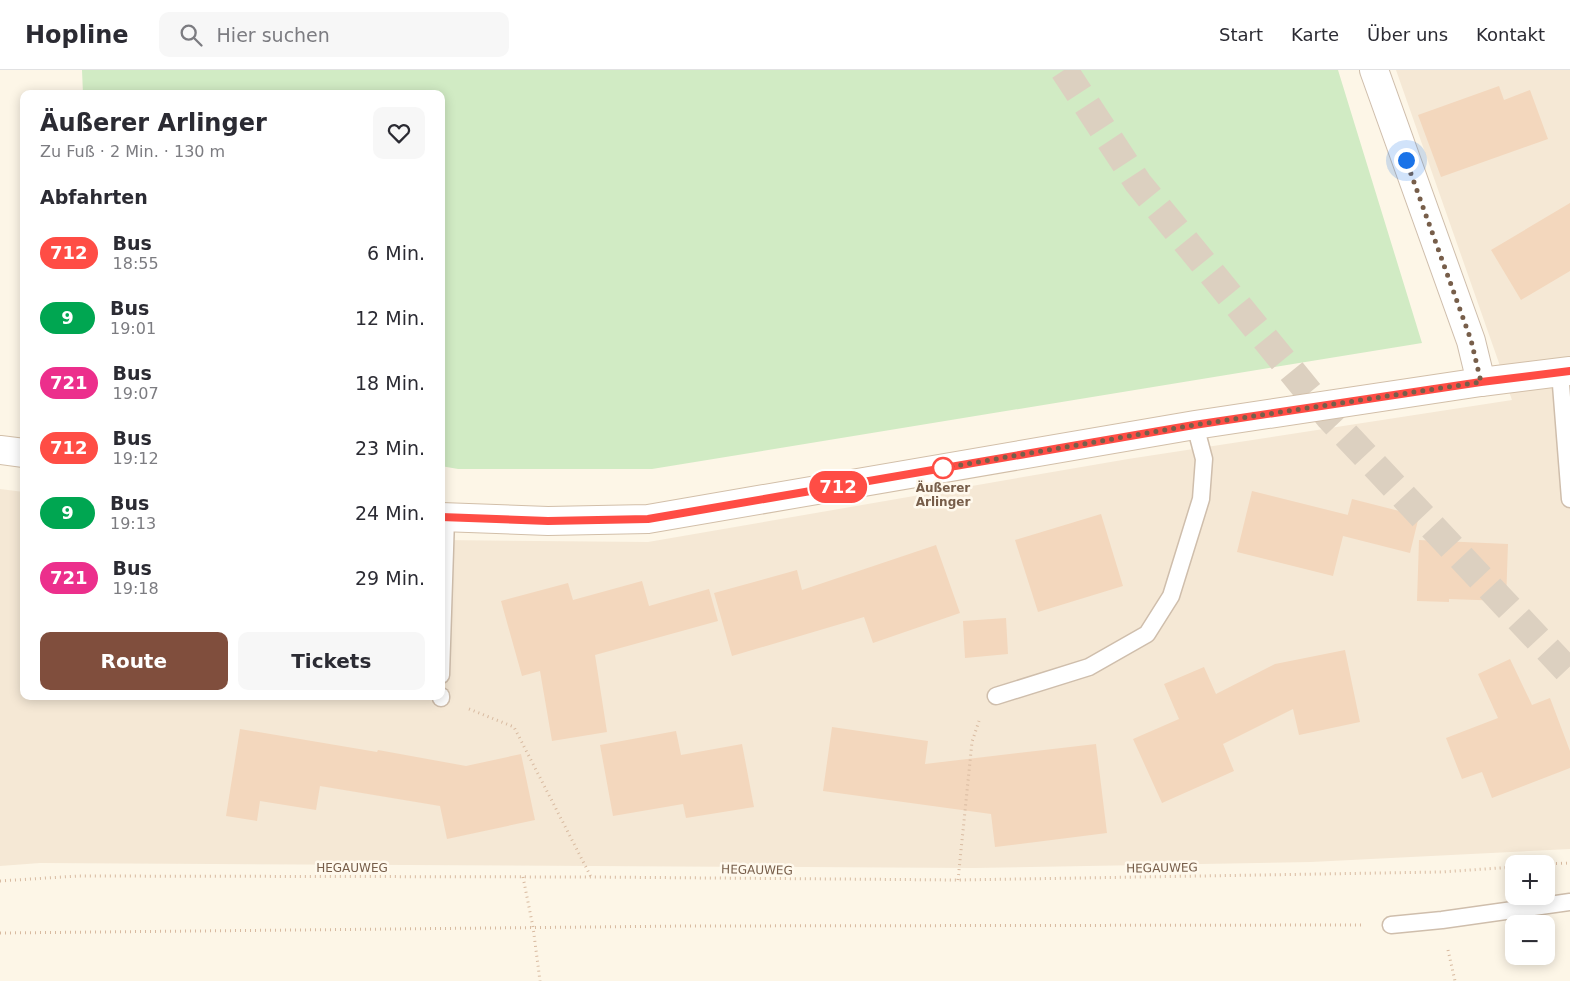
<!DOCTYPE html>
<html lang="de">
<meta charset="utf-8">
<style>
body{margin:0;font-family:"DejaVu Sans",sans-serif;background:#f7f7f7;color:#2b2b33;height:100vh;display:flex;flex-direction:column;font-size:19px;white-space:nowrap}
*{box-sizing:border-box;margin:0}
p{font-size:16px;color:#7c7c81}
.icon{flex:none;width:28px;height:28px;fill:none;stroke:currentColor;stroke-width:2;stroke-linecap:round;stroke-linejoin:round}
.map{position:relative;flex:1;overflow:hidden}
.sheet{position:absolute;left:20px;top:20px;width:425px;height:610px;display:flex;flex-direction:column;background:#fff;border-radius:10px;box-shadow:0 2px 12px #0003}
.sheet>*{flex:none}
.badge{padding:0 10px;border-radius:16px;font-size:18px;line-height:32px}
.fabs{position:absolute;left:1505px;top:785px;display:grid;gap:10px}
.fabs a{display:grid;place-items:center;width:50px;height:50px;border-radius:10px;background:#fff;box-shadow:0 2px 12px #0003;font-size:25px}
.you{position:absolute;width:25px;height:25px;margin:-12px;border:4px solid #fff;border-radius:50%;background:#1a73e8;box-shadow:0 0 0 8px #1a73e833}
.map>.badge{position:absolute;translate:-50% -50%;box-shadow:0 0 0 2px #fff}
h2{padding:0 20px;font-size:19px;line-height:45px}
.round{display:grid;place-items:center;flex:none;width:52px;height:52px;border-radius:10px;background:#f7f7f7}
.headline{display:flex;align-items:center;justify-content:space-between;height:85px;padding:0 20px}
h1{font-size:24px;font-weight:700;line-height:38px}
.cta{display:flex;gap:10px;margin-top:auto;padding:10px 20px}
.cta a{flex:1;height:58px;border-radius:10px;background:#804e3d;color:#fff;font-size:20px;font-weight:700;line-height:58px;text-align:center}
.cta a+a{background:#f7f7f7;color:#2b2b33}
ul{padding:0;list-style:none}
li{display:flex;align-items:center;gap:15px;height:65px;padding:0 20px}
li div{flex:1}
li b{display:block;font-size:19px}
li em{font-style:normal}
li .badge{min-width:55px;font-weight:700;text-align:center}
header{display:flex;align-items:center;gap:30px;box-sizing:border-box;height:70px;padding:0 25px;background:#fff;border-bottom:1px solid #e1e1e2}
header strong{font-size:24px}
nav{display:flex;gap:28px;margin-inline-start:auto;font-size:18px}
.search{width:350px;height:45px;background:#f7f7f7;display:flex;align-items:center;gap:12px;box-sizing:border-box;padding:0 18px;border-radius:10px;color:#7c7c81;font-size:19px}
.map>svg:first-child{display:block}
.residential{fill:#f5e8d5}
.green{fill:#d1ebc4}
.building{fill:#f3d7bd}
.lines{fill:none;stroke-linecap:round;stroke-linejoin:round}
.highway-tunnel{stroke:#dcd0c0;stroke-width:28;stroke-dasharray:28 14;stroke-linecap:butt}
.lane-casing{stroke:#cfbeac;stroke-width:19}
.street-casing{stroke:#cfbeac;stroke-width:30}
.secondary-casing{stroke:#d2bfa9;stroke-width:30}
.path{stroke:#d8baa0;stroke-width:3;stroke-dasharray:1 4;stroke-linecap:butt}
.lane{stroke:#fff;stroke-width:16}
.street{stroke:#fff;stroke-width:28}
.secondary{stroke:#fff;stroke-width:28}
.line-casing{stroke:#fff;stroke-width:11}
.line{stroke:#ff4d45;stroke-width:8}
.walk{stroke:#775e4a;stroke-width:5;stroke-dasharray:0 9}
.stop-dot{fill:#fff;stroke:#ff4d45;stroke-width:2.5}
.labels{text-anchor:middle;stroke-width:5;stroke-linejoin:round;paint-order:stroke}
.stop-label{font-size:12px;font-weight:bold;fill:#775e4a;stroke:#fff9ed}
.street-label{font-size:12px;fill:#775e4a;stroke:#fff9ed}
</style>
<header>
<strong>Hopline</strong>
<div class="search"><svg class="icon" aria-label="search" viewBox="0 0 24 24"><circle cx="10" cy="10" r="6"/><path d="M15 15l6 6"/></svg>Hier suchen</div>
<nav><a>Start</a><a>Karte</a><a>Über uns</a><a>Kontakt</a></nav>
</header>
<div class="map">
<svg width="1570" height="911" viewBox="0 0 1570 911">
<rect width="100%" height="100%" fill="#fdf6e7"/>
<!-- residential -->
<polygon class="residential" points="1396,0 1570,0 1570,779 1311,792 974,798 40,793 0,796 0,419 24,422 24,626 441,626 441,470 648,472 1128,389 1512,330"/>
<!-- green -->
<polygon class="green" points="82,0 1338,0 1422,273 652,399 458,399 441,396 441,24 83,24"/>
<!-- building -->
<g class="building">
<polygon points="1499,16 1504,30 1530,20 1548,69 1441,107 1418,45"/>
<polygon points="1570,133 1570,201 1521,230 1491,180"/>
<polygon points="1252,421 1348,445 1344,459 1352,429 1419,446 1410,483 1343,466 1333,506 1237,482"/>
<polygon points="1101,444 1123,516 1038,542 1015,470"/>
<polygon points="1419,470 1508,474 1506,531 1449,529 1449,532 1417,531"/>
<polygon points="936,475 960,543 873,573 864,547 732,586 714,523 797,500 802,520"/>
<polygon points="642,511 649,536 709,519 718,551 595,585 607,662 552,671 540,601 522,606 501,531 568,513 573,530"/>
<polygon points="1006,548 1008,584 965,588 963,551"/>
<polygon points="1345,580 1360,652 1299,665 1293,639 1223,674 1234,701 1162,733 1133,669 1179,649 1164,614 1204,597 1216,624 1275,594"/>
<polygon points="1510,589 1532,635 1550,628 1570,681 1570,698 1492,728 1482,702 1462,709 1446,668 1498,648 1478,604"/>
<polygon points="832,657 928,671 925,694 1096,674 1107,763 995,777 991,744 823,721"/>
<polygon points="240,659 377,682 378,680 466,696 521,684 535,750 447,769 440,736 320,716 316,740 260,731 257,751 226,746"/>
<polygon points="676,661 681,685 742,674 754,737 686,748 683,734 613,746 600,675"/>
</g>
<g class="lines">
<!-- highway-tunnel -->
<polyline class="highway-tunnel" points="1064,0 1138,113 1329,347 1570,603"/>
<!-- lane casing -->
<g class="lane-casing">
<g id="lane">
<polyline points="1560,302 1570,429"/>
<polyline points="441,605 446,448"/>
<polyline points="996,626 1089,597 1147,564 1171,526 1201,429 1204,389 1195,355"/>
<polyline points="441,628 441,626"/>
<polyline points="1391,855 1442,850 1570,832"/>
</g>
</g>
<!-- street casing -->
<g class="street-casing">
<polyline id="street" points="1374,0 1471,271 1481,312"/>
</g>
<!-- secondary casing -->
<g class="secondary-casing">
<g id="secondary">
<polyline points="0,380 24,383"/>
<polyline points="441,447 548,451 648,449 1195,355 1481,312 1570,301"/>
</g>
</g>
<!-- path -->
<g class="path">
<polyline points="469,639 514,657 591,807"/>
<polyline points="1546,794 1570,793"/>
<polyline points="523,807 533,857 540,911"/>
<polyline points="958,810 972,672 979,651"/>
<polyline points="0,811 78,806 591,807 958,810 1441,802 1514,797"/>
<polyline points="0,863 687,856 1362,855"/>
<polyline points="1448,880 1455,911"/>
</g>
<!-- lane -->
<use href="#lane" class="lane"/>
<!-- street -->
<use href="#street" class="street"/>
<!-- secondary -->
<use href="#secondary" class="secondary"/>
</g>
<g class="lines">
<!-- line casing -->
<g class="line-casing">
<polyline id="line" points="441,447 548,451 648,449 1194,355 1481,312 1570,301"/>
</g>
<!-- line -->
<use href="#line" class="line"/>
<!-- walk -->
<polyline class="walk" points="943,398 1194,355 1481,312 1471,270 1406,90"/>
</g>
<!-- markers -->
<circle class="stop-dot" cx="943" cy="398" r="10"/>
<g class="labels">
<!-- stop labels -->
<g class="stop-label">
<text x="943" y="422">Äußerer<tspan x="943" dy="14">Arlinger</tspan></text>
</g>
<!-- street labels -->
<g class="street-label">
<text x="352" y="802">HEGAUWEG</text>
<text transform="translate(1162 798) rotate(-1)" y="4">HEGAUWEG</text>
<text transform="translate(757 800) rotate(1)" y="4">HEGAUWEG</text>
</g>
</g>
</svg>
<div class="fabs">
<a>+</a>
<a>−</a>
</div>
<div class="you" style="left:1406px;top:90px"></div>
<b class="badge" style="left:838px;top:417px;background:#ff4d45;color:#fff">712</b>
<section class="sheet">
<div class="headline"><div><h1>Äußerer Arlinger</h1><p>Zu Fuß · 2 Min. · 130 m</p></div><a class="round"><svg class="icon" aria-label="heart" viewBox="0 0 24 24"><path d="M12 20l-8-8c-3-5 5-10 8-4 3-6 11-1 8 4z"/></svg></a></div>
<h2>Abfahrten</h2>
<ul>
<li><span class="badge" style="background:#ff4d45;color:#fff">712</span><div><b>Bus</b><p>18:55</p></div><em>6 Min.</em></li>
<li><span class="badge" style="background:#00a651;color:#fff">9</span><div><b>Bus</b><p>19:01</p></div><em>12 Min.</em></li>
<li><span class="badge" style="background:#ec2f8c;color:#fff">721</span><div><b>Bus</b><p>19:07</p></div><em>18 Min.</em></li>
<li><span class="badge" style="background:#ff4d45;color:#fff">712</span><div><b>Bus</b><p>19:12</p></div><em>23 Min.</em></li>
<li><span class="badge" style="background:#00a651;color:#fff">9</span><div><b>Bus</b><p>19:13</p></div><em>24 Min.</em></li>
<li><span class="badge" style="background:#ec2f8c;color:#fff">721</span><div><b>Bus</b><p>19:18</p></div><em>29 Min.</em></li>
</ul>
<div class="cta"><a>Route</a><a>Tickets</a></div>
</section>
</div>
